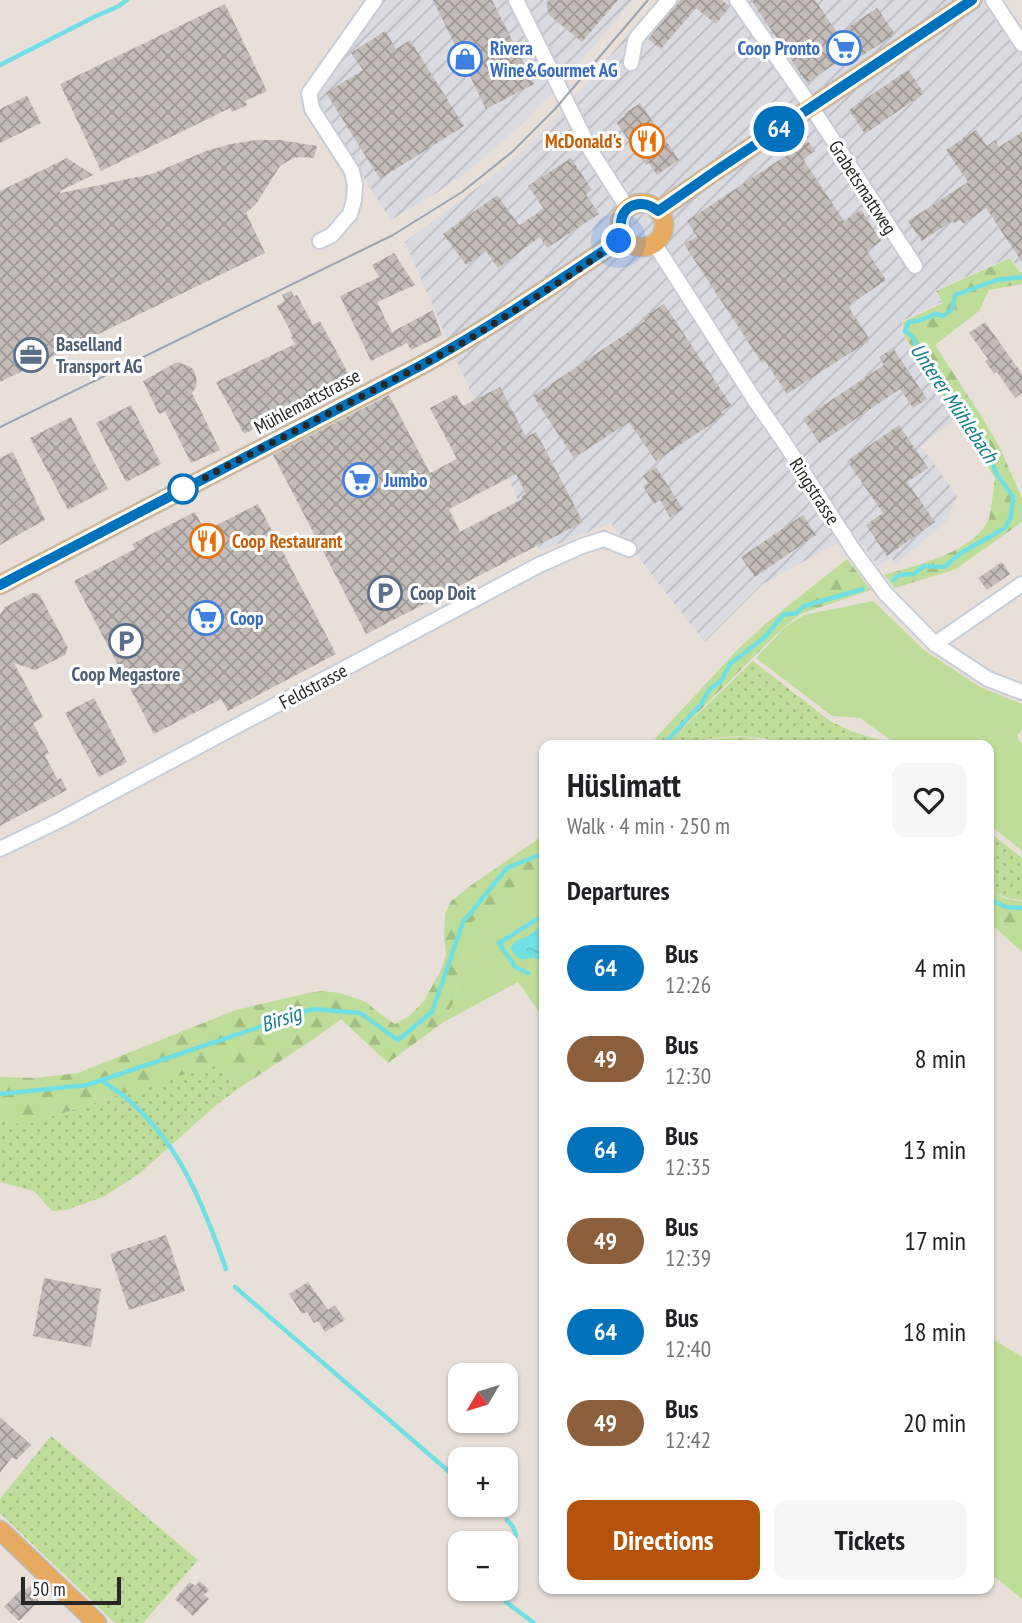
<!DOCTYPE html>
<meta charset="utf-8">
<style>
body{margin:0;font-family:"PT Sans Narrow",sans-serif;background:#f6f6f6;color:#202124;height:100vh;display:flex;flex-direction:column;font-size:26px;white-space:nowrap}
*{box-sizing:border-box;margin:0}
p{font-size:23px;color:#757577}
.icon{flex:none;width:38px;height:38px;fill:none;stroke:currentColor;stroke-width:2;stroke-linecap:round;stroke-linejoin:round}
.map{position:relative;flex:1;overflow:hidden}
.panel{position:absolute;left:539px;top:740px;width:455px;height:854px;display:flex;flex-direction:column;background:#fff;border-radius:14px;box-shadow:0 2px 5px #0004}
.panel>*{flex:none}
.badge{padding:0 14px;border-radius:23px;font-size:24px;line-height:46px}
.needle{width:46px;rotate:232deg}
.buttons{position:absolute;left:448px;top:1363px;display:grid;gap:14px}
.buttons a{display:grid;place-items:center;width:70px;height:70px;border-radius:14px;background:#fff;box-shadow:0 2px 5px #0004;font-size:35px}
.scale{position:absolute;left:21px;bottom:18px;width:100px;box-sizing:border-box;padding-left:7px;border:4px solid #272727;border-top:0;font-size:19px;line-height:24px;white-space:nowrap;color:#272727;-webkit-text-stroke:5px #fff;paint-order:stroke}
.you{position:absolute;width:35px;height:35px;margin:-18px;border:5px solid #fff;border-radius:50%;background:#1a73e8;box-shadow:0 0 0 10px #1a73e833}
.map>.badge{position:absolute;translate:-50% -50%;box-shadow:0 0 0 4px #fff}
h2{padding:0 28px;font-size:26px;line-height:63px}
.round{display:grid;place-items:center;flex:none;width:74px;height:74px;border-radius:14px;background:#f6f6f6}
.overview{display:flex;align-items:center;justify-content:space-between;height:119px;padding:0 28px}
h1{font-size:33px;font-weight:600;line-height:52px}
.action{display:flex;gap:14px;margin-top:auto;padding:14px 28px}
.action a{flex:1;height:80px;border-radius:14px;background:#b45309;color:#fff;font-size:28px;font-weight:600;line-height:80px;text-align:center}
.action a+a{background:#f6f6f6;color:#202124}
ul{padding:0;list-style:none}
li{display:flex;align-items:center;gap:21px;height:91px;padding:0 28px}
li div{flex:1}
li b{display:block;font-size:26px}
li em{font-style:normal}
li .badge{min-width:77px;font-weight:700;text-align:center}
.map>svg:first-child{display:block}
.industrial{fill:url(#industrial-furrows)}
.grass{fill:url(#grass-dots)}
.forest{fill:url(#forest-firs)}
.garden{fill:#bedd98}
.water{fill:url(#water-ripples)}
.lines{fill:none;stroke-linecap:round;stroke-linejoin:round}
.stream{stroke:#71e0e5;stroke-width:4.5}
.building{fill:url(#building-cross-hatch);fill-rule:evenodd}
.minor-casing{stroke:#c8ced8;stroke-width:18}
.major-casing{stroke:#bebebe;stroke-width:21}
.minor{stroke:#fff;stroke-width:14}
.major{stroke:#e6aa61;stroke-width:18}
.tram{stroke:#9da4b0;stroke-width:2}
.line-casing{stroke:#fff;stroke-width:16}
.line{stroke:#0072bc;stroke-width:10}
.walk{stroke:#272727;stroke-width:7;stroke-dasharray:0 12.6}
.stop-dot{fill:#fff;stroke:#0072bc;stroke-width:3.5}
.labels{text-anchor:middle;stroke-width:6;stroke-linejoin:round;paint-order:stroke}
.shop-label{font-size:19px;font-weight:bold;fill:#366cbe;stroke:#fff;text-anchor:start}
.food-label{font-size:19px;font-weight:bold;fill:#c56008;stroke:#fff;text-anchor:end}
.street-label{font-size:19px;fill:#272727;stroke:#fff}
.service-label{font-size:19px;font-weight:bold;fill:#4e5e75;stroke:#fff;text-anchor:start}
.water-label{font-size:21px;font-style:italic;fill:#157d8c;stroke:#fff}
</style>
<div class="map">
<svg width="1022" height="1623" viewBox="0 0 1022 1623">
<defs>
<pattern id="industrial-furrows" width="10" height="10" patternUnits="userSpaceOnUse" patternTransform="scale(1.75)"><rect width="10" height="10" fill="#dadae1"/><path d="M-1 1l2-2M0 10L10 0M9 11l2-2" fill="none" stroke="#bbbbc1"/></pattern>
<pattern id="grass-dots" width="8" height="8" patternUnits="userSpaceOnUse" patternTransform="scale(1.75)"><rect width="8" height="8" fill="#bedd98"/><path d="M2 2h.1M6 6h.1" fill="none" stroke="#a3be83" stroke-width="1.8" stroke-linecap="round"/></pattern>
<pattern id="forest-firs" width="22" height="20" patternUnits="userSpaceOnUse" patternTransform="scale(1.75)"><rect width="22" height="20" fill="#bedd98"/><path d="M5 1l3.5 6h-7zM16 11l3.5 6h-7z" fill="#a3be83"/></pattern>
<pattern id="water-ripples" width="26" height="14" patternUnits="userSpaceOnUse" patternTransform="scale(1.75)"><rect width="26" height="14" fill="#71e0e5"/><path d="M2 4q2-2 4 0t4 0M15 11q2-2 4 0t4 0" fill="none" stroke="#62c0c4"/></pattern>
<pattern id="building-cross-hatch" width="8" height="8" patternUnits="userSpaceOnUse" patternTransform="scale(1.75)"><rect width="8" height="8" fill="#c4bcb9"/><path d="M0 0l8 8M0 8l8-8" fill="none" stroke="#9f9996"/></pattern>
</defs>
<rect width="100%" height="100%" fill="#e9dfd9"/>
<!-- industrial -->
<g class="industrial">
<polygon points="382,0 633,0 568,76 520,126 477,164 438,192 391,220 312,98"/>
<polygon points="658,0 993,0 1022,46 1022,270 1020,270 1010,257 934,291 942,302 902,321 903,335 956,418 921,446 957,496 947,521 897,564 891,558 878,566 853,532 837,543 763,584 705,642 611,523 540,551 405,242 485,182 518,155 558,116"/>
</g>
<!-- grass -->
<g class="grass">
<path d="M 753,661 L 830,721 L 853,732 L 877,739 L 886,745 L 790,745 C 768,736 738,735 714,738 C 701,739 688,749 676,743 L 684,727 Z"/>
<polygon points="989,832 1022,858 1022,900 1008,898 989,891"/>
<polygon points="213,1065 242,1086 215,1106 139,1174 103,1197 66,1210 52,1211 34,1191 0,1182 0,1120 25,1125"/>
<polygon points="51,1436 198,1560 143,1623 115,1623 0,1513 0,1499"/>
</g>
<!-- forest -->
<g class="forest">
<path d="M 1010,258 L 1020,272 L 1022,272 L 1022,284 L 989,290 L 979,311 L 935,345 L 985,422 L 1000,448 L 1022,498 L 1022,522 L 956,569 L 895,588 L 884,575 C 915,566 973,552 988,521 C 992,510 993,490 995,478 L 904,335 L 903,322 L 943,303 L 936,291 Z"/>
<polygon points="847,559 871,590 800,614 782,629 683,727 676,743 680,745 649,745 738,649 764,625"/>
<polygon points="743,737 780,743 787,745 688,745 712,739"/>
<polygon points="544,835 544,867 468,926 455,1000 442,1023 388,1063 341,1019 314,1039 242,1086 213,1065 25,1125 0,1120 0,1077 36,1078 78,1073 236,1010 308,993 322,991 340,993 366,1002 380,1014 395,1024 408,1017 424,1001 441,970 446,955 444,936 445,914 451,901 473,884"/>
<polygon points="989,891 1007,899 1022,901 1022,952 989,922"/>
</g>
<!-- garden -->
<g class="garden">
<polygon points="873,601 924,650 980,687 1022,704 1022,730 1017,735 1019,741 1022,742 1022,851 989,824 989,746 898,745 860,718 832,716 756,658 785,627 804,615"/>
<polygon points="544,867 544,1019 518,982 442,1023 455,1000 468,926"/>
<polygon points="989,1337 1022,1357 1022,1599 989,1572"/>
</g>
<!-- water -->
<path class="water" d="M 544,924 L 544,965 C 527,946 527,973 510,948 L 516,941 L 528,936 Z"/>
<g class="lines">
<!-- stream -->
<g class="stream">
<polyline points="0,65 94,17 119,6 127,0"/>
<polyline points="893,580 900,575 914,574 924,566 944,567 961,553 1005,528 1011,517 1013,497 996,473 987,447 962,419 938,375 918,351 913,337 905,331 909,322 918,321 936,314 943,316 952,309 955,295 997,280 1022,277"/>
<polyline points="662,746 701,704 710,689 721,681 730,664 765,637 783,615 796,613 804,606 863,589"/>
<polyline points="989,899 1006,907 1022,908"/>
<polyline points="528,973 515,967 499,943 544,915"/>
<path d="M 101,1080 C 171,1123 200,1194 226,1269"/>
<polyline points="0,1094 87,1085 313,1009 360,1013 398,1040 432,1012 463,922 507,868 544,853"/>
<polyline points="235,1287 460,1481"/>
<polyline points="488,1505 496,1512"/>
<polyline points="506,1557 516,1535 513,1527 507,1520"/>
<polyline points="499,1589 506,1602 534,1623"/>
</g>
</g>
<!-- building -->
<g class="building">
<polygon points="433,0 492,0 534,84 486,109"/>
<polygon points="549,0 618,0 582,42 549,15 546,4"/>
<polygon points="680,0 722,0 730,7 716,24 696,8 661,49 648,39 676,6"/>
<polygon points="751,0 815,0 838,34 877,8 895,34 857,59 852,52 807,83"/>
<polygon points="225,4 267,91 245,101 247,105 232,112 230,108 101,171 60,84"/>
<polygon points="385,31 396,49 410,40 464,126 380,179 326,93 363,70 351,53"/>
<polygon points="908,70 924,93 865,134 849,110"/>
<polygon points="27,96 41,123 0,143 0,109"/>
<polygon points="640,103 679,160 657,175 649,163 646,165 616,122 626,115 624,114"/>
<polygon points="976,130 987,146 995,140 999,147 1022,132 1022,262 986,208 963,224 960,220 955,223 952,221 922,241 908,221 968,182 946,150"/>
<polygon points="256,140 280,140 317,146 314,158 301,157 293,158 280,166 256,204 246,213 265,253 0,382 0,191 67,158 93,175 60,191 60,193 106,184 109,185 108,183 152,174 206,151 231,144"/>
<polygon points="808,141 815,151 803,159 844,221 861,210 881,241 867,251 886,280 848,306 870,340 787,394 765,361 762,363 684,244 697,236 687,221"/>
<polygon points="571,158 592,190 586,194 599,214 547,248 540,237 498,268 486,251 466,265 443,234 497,195 519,225 544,209 528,186"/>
<polygon points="394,253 415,285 377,302 392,332 433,310 442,335 411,350 407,343 371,361 340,296 379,277 372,265"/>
<polygon points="291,291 294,296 297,295 313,325 320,321 348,373 306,396 309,402 244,434 216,382 295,344 291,337 293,336 277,306 285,301 282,295"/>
<polygon points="664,304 731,405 721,412 723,416 656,461 629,422 574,458 533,396 645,321 642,318"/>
<polygon points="985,322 1022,374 1022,393 1015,398 997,372 994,374 985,361 988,359 969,333"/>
<polygon points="893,348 927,399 913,408 900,389 820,443 803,419 884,365 879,357"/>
<polygon points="177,362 189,366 194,370 197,381 196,387 192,393 220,450 191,463 165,411 159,414 143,381"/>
<path d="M 500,387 L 526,437 L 536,432 L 583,522 L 366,634 L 273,455 L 389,395 L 430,473 L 457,459 L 430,408 L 456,394 L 463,406 ZM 516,474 L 526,494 L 521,497 L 522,499 L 460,532 L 449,509 Z"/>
<polygon points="131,405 161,464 126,482 96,423"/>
<polygon points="71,417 108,489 68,510 30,438"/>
<polygon points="899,425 928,468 907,482 935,522 887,556 866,525 883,513 847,461"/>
<polygon points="13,452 45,520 0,545 0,458"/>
<polygon points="656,467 683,509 670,517 660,500 654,504 643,486 648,483 643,476"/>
<polygon points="258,504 336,654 228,711 221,699 154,734 74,581 135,549 132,544 195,512 205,531"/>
<polygon points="803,515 816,535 755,577 741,557"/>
<polygon points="1002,562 1010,574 987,590 978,578"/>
<polygon points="32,593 39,594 68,648 65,655 35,670 14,663 43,717 33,723 49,753 45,756 58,780 61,778 67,790 0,826 0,615 5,607"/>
<polygon points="94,698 127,762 99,777 65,713"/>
<polygon points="166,1235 185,1291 129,1310 110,1254"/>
<polygon points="44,1278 101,1289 91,1347 33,1336"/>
<polygon points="308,1282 328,1310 335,1305 345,1320 325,1332 318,1321 314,1323 307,1312 302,1314 289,1294"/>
<polygon points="0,1417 31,1445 16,1460 12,1457 0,1473"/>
<polygon points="200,1581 209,1590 204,1595 209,1599 193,1616 175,1599 190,1582 195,1586"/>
<polygon points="30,1586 40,1596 37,1599 39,1601 19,1621 4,1607 24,1587 26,1590"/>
</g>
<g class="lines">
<!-- minor casing -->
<g class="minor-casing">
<g id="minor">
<polyline points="516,0 591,151 628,209"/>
<polyline points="737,0 812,108 915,266"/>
<polyline points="993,0 1022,44"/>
<polyline points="631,63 635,41 638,36 669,0"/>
<polyline points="320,241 332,235 350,214 354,200 355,185 352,171 312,109 309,93 375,0"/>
<polyline points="654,243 756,402 784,442 854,551 885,593 935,644 988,679 1022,692"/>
<polyline points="935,644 1022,584"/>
<polyline points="0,849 60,820 539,565 582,546 604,539 629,549"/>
</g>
</g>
<!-- major casing -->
<g class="major-casing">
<g id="major">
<circle cx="642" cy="225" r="22"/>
<polyline points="658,211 714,172 972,0"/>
<path d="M 0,585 L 420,366 C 491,327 557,282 624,237"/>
<polyline points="0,1530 97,1623"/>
</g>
</g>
<!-- minor -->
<use href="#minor" class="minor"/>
<!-- major -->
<use href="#major" class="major"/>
<!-- tram -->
<polyline class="tram" points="0,427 393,235 462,192 512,152 555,109 648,0"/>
</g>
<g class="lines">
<!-- line casing -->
<g class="line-casing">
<path id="line" d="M 0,585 L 420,366 C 491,327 557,282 624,237 C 612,212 637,193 658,211 L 714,172 L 972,0"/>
</g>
<!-- line -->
<use href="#line" class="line"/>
<!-- walk -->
<polyline class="walk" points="183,489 420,366 471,338 575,272 619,241"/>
</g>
<!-- icons -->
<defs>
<g id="supermarket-ring" transform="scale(1.75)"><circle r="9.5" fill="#fff" stroke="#3f7fe0" stroke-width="1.5"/><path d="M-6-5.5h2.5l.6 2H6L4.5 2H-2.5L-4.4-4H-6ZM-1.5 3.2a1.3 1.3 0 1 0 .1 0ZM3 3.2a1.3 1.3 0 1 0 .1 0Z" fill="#3f7fe0"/></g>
<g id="shop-ring" transform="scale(1.75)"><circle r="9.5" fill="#fff" stroke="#3f7fe0" stroke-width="1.5"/><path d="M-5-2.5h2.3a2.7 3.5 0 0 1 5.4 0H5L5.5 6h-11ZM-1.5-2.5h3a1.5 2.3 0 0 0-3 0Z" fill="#3f7fe0"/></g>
<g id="restaurant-ring" transform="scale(1.75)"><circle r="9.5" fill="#fff" stroke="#e8710a" stroke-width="1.5"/><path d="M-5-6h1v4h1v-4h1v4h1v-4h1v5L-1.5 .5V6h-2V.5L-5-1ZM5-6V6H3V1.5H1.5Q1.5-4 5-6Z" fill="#e8710a"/></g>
<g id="office-ring" transform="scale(1.75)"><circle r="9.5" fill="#fff" stroke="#5c6f8a" stroke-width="1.5"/><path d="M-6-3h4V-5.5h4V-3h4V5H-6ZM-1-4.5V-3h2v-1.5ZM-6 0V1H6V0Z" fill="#5c6f8a"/></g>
<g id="parking-ring" transform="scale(1.75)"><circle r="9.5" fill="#fff" stroke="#5c6f8a" stroke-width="1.5"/><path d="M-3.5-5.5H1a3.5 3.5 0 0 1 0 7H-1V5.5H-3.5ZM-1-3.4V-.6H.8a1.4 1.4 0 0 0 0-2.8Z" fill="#5c6f8a"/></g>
</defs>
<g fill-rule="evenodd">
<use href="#supermarket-ring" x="844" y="48"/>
<use href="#shop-ring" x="465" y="59"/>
<use href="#restaurant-ring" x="647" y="141"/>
<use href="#office-ring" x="31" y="355"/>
<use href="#supermarket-ring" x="360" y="480"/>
<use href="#restaurant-ring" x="207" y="541"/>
<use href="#parking-ring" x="385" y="593"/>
<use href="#supermarket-ring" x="206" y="618"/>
<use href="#parking-ring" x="126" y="641"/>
</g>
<!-- markers -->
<circle class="stop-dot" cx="183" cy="489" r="14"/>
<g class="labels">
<!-- shop labels -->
<g class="shop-label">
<text x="490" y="55">Rivera<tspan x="490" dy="22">Wine&amp;Gourmet AG</tspan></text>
<text x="820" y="55" text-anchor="end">Coop Pronto</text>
<text x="384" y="487">Jumbo</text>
<text x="230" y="625">Coop</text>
</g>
<!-- food labels -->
<g class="food-label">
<text x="622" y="148">McDonald's</text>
<text x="232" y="548" text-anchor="start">Coop Restaurant</text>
</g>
<!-- street labels -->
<g class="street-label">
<text transform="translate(863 187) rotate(57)" y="7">Grabetsmattweg</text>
<text transform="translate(307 401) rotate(-28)" y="7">Mühlemattstrasse</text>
<text transform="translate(815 491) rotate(57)" y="7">Ringstrasse</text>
<text transform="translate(313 686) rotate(-28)" y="7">Feldstrasse</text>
</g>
<!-- service labels -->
<g class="service-label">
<text x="56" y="351">Baselland<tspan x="56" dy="22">Transport AG</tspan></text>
<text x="410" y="600">Coop Doit</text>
<text x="126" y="681" text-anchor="middle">Coop Megastore</text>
</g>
<!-- water labels -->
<g class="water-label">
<text transform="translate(954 403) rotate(56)" y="7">Unterer Mühlebach</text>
<text transform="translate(281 1019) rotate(-19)" y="7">Birsig</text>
</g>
</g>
</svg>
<div class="buttons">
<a><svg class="needle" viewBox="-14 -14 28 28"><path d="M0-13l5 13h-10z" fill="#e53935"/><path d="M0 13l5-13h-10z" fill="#757577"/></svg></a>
<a>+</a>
<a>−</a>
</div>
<div class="scale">50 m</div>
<div class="you" style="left:619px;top:241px"></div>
<b class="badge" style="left:779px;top:129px;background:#0072bc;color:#fff">64</b>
<section class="panel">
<div class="overview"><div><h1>Hüslimatt</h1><p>Walk · 4 min · 250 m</p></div><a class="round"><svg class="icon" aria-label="heart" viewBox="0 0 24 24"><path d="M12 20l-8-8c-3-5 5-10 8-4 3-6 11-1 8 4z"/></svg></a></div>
<h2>Departures</h2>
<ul>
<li><span class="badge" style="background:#0072bc;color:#fff">64</span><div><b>Bus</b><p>12:26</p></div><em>4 min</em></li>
<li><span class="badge" style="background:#8b5e3c;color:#fff">49</span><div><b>Bus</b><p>12:30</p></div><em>8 min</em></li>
<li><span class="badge" style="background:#0072bc;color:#fff">64</span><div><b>Bus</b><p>12:35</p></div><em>13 min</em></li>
<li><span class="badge" style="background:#8b5e3c;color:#fff">49</span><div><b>Bus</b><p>12:39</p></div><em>17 min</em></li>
<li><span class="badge" style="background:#0072bc;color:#fff">64</span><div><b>Bus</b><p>12:40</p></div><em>18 min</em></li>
<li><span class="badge" style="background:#8b5e3c;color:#fff">49</span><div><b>Bus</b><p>12:42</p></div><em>20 min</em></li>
</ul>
<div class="action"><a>Directions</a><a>Tickets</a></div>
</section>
</div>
